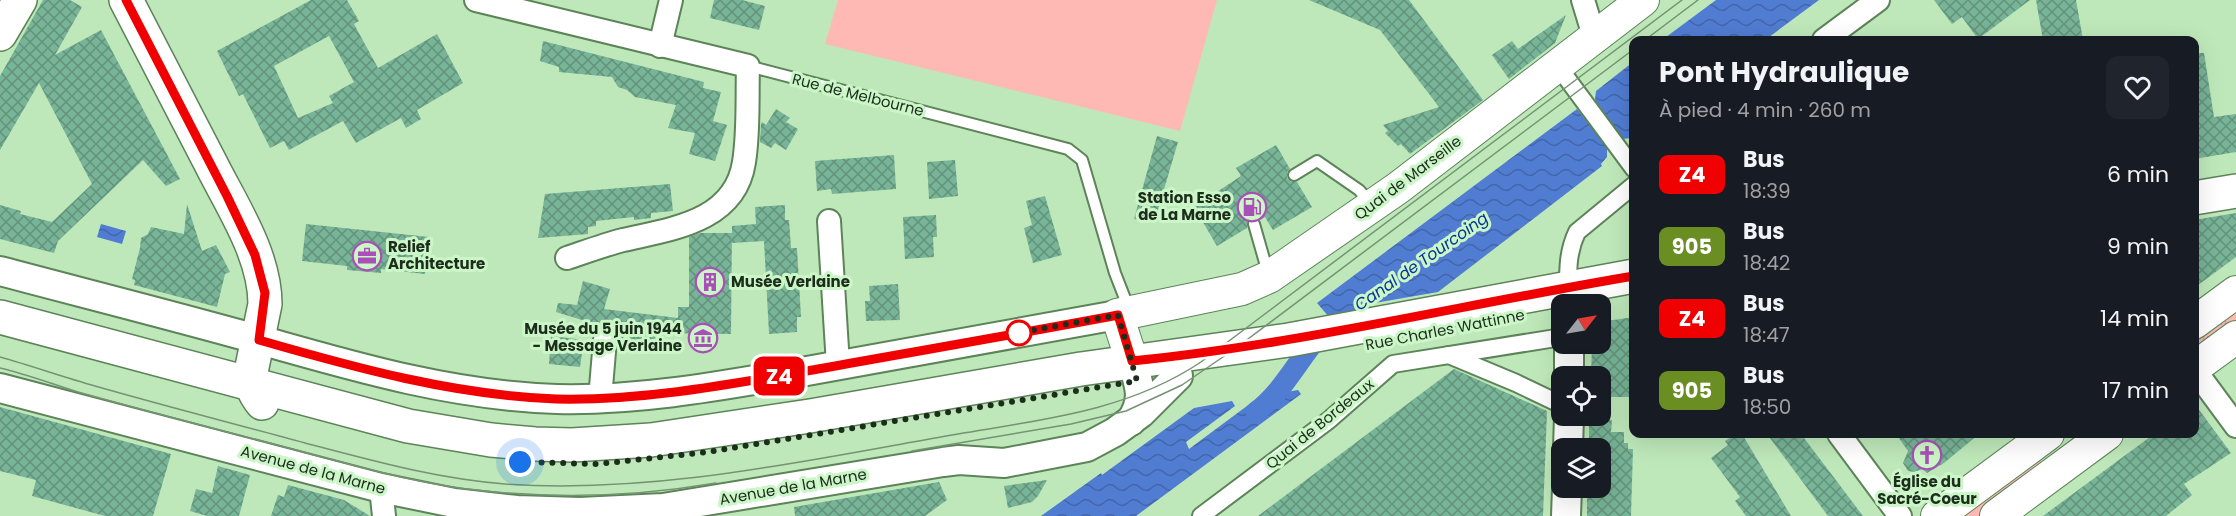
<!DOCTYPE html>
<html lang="fr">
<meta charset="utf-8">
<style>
body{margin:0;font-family:Poppins,sans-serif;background:#20242c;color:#f1f3f6;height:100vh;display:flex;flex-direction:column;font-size:22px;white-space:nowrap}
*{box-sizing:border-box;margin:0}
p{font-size:20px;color:#9ea1a6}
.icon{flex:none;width:33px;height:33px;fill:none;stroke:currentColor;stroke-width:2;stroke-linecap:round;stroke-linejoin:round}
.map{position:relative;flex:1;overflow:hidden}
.drawer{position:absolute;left:1629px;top:36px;width:570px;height:402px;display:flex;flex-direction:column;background:#171b24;border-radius:12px;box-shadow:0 6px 24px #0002}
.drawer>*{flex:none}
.badge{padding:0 12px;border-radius:9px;font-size:21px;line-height:39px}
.needle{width:39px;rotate:59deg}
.controls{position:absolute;left:1551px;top:294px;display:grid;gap:12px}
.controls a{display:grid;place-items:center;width:60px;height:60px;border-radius:12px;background:#171b24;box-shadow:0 6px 24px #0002;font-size:30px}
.you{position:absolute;width:30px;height:30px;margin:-15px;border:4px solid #fff;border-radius:50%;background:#1a73e8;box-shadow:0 0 0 9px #1a73e833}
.map>.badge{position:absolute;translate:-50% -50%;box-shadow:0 0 0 3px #fff}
.round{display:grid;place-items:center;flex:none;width:63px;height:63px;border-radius:12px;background:#20242c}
.overview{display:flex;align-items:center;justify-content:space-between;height:102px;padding:0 30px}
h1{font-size:28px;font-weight:700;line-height:45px}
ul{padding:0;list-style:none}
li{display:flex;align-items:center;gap:18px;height:72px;padding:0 30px}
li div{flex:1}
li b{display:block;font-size:22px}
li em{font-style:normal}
li .badge{min-width:66px;font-weight:700;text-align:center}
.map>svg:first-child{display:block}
.grass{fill:url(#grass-tufts)}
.garden{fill:#ffb9b5}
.water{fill:url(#water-waves)}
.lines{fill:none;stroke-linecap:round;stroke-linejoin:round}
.canal{stroke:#507cd2;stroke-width:21}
.building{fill:url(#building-cross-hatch);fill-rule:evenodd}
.service-casing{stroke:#5d8359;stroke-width:14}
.pedestrian-casing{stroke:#5d8359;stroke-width:20}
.minor-casing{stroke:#5d8359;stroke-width:26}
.tertiary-casing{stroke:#5d8359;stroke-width:32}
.secondary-casing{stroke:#5d8359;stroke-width:34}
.primary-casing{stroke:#5d8359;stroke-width:36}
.service{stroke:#fff;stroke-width:10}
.pedestrian{stroke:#fff;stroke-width:16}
.minor{stroke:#fff;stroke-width:22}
.tertiary{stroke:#fff;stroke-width:28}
.secondary{stroke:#fff;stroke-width:32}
.primary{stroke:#fff;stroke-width:33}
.tram{stroke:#749372;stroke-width:1.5}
.line-casing{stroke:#fff;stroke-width:14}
.line{stroke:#f00000;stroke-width:9}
.walk{stroke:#1d2d1c;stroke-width:6;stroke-dasharray:0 10.8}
.stop-dot{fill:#fff;stroke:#f00000;stroke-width:3}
.labels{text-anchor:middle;stroke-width:6;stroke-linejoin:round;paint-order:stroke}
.street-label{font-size:15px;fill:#1d2d1c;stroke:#cbf6c7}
.poi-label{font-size:15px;font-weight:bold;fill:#1d2d1c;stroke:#cbf6c7;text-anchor:end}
.water-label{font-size:16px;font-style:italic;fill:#053599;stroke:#cbf6c7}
</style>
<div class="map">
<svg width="2236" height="516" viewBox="0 0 2236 516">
<defs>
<pattern id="grass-tufts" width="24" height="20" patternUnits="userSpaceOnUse" patternTransform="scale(1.5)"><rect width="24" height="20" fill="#ffb9b5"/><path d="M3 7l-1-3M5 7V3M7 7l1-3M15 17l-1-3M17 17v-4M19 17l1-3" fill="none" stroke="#da9f9b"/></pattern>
<pattern id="water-waves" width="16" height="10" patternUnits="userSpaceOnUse" patternTransform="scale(1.5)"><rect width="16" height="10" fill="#507cd2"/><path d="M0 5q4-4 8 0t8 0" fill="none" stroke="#4266aa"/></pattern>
<pattern id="building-cross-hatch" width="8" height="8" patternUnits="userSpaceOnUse" patternTransform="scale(1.5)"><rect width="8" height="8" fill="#78b497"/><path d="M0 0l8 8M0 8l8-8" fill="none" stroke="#62937a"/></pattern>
</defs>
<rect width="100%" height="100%" fill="#bee8ba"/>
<!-- grass -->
<g class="grass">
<polygon points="2236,305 2236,324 2197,347 2195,343 2195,336"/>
<polygon points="2039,459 2042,463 2041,470 1980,516 1954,516"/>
</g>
<!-- garden -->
<polygon class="garden" points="838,0 1217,0 1180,131 825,44"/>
<!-- water -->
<g class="water">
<polygon points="1716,0 1819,0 1765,40 1662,40"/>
<polygon points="1633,62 1633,138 1622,139 1595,100 1596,91"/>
<polygon points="1577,109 1607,147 1607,157 1601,164 1602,166 1438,292 1369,304 1370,314 1329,317 1317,303"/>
<polygon points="101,224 126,231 122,244 97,237"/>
<polygon points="1298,390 1301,394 1136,516 1041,516 1101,473 1102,475 1194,408 1232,401 1235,406 1186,442 1189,449 1259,397"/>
</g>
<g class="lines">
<!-- canal -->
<path class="canal" d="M 1256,412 C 1284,391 1298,359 1322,333"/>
</g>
<!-- building -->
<g class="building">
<polygon points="43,0 70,0 82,7 55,55 101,30 180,179 166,186 143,160 58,241 54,253 0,239 0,205 21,211 20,214 52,222 92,184 39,83 0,150 0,76"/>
<path d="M 311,0 L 347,0 L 359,21 L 354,24 L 378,68 L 437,34 L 463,83 L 417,110 L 421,119 L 406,128 L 401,118 L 356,143 L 343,121 L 289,150 L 284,141 L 270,148 L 243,94 L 239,96 L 217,51 ZM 329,36 L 354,82 L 329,96 L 333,103 L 298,118 L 274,66 Z"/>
<polygon points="714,0 742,0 765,6 759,30 710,18"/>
<polygon points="1309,0 1409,0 1483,100 1410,154 1401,144 1398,146 1385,133 1388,131 1383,125 1439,107 1380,30"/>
<polygon points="1934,0 2030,0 1978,39 1962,17 1952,24"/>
<polygon points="2036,0 2076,0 2083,40 2043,40"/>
<polygon points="1566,15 1555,43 1509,79 1492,55 1512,41 1518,49"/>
<polygon points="543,41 704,82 703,88 721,92 713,121 727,125 715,161 689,154 695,133 668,128 676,105 635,97 627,90 618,87 612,77 559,72 559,67 540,61"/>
<polygon points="2194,53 2204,53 2214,117 2236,114 2236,152 2194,159"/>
<polygon points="776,109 790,118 786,122 798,129 786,150 775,143 771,148 760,142 761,124 762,122 766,125"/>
<polygon points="1157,136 1178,142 1154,223 1134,219"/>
<polygon points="1276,145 1290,169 1287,172 1287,178 1291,182 1297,182 1312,207 1273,230 1265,217 1260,220 1256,217 1251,217 1247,222 1247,228 1217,246 1194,207 1241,176 1236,168"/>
<polygon points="894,155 896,189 832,194 831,189 817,191 815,161"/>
<polygon points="955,160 958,196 929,199 927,162"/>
<polygon points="670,184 673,211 651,213 651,218 634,220 634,217 596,221 596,226 588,227 588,234 538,238 545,194"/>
<polygon points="1045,196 1062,255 1033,263 1024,228 1032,225 1026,201"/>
<polygon points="187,204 202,251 216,245 230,272 225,274 217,307 134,285 135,280 132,279 140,248 141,238 148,234 151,227 184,234"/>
<polygon points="785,205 785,220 789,220 791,248 797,248 801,317 797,317 797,332 769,334 764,241 732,243 732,226 756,224 755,207"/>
<polygon points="2236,213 2236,257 2194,288 2194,220"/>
<polygon points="936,215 937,237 933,237 934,257 905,259 903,217"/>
<polygon points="306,224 429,237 425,274 381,269 381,273 347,270 347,266 302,261"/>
<polygon points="700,233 732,233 731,334 656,333 654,348 633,346 634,341 620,340 621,332 556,312 558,303 577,305 583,281 610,289 604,309 678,318 678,307 689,307 689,237"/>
<polygon points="898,284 900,320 866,321 865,301 870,301 869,286"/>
<polygon points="1634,317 1634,397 1600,397 1600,376 1591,376 1592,344 1600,344 1600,322"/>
<polygon points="551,336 584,340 580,367 549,364"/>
<polygon points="1454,369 1547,411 1543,516 1258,516"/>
<polygon points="2194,403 2231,453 2184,484 2192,495 2166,516 2043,516 2154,434 2194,434"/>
<polygon points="0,407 171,454 153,516 105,516 32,496 36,480 0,471"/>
<polygon points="1589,419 1612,420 1611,432 1624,432 1624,443 1628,443 1628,449 1633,449 1631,516 1587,516 1587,488 1600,488 1600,448 1589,448"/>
<polygon points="1736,434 1742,434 1791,516 1746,516 1735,501 1740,497 1711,458 1728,445 1725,441"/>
<polygon points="1767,434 1801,434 1863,516 1828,516"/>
<polygon points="1896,434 1979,434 1944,463 1927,473 1922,469 1914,472 1908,471 1903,463 1908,451"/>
<polygon points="218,466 250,475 239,516 207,516 190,511 196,489 212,493"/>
<polygon points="1047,480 1038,496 1032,502 1008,508 1004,486"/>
<polygon points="939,482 947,500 925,516 795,516 794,507"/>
<polygon points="288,485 344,500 370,516 271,516 278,495 284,497"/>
</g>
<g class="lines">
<!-- service casing -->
<g class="service-casing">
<g id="service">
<polyline points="748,66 1068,149 1082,160 1115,273 1129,309"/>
<polyline points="1294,175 1317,161 1359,190 1371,203"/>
<polyline points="1254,224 1268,273"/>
</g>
</g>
<!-- pedestrian casing -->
<g class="pedestrian-casing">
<g id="pedestrian">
<polyline points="1557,65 1634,169"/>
<path d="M 1568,288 C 1568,268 1568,251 1577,232 L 1634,185"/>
<polyline points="1449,355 1516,383 1562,405"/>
<polyline points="1201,516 1329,420 1393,364 1562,337"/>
</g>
</g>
<!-- minor casing -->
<g class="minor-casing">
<g id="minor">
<path d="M 476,0 L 748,66 C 747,98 749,131 744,162 C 735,222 671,229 623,240 C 604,245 585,252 567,258"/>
<polyline points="1583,0 1590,23 1596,35"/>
<polyline points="1824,40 1878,0"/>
<polyline points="660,46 671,0"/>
<polyline points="829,221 838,365"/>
<polyline points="2194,369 2236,426"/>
<polyline points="600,399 605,340"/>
<polyline points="1839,434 1900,516"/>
<polyline points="381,488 384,516"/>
</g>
</g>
<!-- tertiary casing -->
<g class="tertiary-casing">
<g id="tertiary">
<path d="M 0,271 C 87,294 174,316 260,340 C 358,368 455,396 557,399 C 641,401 725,385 807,371 C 911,353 1014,334 1117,315"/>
<polyline points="1569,344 1569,376"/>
<polyline points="0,388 381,488 454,503 517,510 580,512 663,508 943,462 959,460 1004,463 1087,447 1115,432 1141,413 1178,376"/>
<path d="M 1131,421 C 1146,397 1139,386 1132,361"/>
<polyline points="1568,448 1569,416"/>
<polyline points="1566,516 1567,488"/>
</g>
</g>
<!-- secondary casing -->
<g class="secondary-casing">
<g id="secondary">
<polyline points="2194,323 2236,292"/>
<polyline points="1132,361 1117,315 1242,289 1269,277 1398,188 1643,0"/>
<polyline points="2194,368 2236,337"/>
<polyline points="1937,516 2048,434"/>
<polyline points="1996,516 2107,434"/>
</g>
</g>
<!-- primary casing -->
<g class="primary-casing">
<g id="primary">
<path d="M 126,0 C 154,55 183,109 211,164 C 232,206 265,255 265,304 L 251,372 C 251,385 254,393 262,403"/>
<polyline points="0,34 20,0"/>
<polyline points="2194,198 2236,191"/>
<polyline points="0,317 408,426 491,440 535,444 572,445 651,440 810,416 1081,369 1289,340 1634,276"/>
</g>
</g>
<!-- service -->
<use href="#service" class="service"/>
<!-- pedestrian -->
<use href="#pedestrian" class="pedestrian"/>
<!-- minor -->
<use href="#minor" class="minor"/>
<!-- tertiary -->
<use href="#tertiary" class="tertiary"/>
<!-- secondary -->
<use href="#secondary" class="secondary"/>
<!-- primary -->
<use href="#primary" class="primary"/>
<!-- tram -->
<g class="tram">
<polyline points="1645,40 1698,0"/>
<path d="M 0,357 C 32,366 63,377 95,386 C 165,406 235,424 305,443 C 370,460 437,479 505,484 C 650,494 794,463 935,438 C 1027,421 1122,415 1201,362 L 1682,0"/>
<path d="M 0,368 C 26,374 52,384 78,392 C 153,413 228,432 303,452 C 363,468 423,485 485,491 C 562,499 640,496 716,483"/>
<polyline points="912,451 1071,424 1126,411 1182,385 1236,348 1634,49"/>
</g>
</g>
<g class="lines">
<!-- line casing -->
<g class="line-casing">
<path id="line" d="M 126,0 L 227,196 L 255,255 L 265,293 L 259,340 C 356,368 454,395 556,399 C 644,401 732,384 818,369 C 918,351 1018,334 1118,315 L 1132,361 C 1301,344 1466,304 1634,276"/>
</g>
<!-- line -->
<use href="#line" class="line"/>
<!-- walk -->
<polyline class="walk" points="520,462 598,464 708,452 1137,381 1118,315 1011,334 1019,333"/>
</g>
<!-- icons -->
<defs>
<g id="fuel-ring" transform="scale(1.5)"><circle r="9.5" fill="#cbf6c7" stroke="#aa4eb8" stroke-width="1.5"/><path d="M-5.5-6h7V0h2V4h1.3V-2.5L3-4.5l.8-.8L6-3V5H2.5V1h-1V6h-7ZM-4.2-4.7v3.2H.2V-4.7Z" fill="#aa4eb8"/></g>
<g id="office-ring" transform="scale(1.5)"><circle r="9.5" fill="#cbf6c7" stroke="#aa4eb8" stroke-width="1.5"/><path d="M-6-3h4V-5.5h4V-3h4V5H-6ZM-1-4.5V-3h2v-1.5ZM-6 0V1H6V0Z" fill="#aa4eb8"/></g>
<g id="building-ring" transform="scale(1.5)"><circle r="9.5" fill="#cbf6c7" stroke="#aa4eb8" stroke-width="1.5"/><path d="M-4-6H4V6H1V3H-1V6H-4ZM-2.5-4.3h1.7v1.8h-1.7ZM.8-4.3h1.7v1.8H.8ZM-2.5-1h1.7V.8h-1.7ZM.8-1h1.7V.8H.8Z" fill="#aa4eb8"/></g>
<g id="museum-ring" transform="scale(1.5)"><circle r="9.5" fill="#cbf6c7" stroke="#aa4eb8" stroke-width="1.5"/><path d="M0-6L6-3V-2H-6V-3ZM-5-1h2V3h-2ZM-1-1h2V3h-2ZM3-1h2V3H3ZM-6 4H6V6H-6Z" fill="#aa4eb8"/></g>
<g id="church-ring" transform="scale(1.5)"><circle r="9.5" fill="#cbf6c7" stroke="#aa4eb8" stroke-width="1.5"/><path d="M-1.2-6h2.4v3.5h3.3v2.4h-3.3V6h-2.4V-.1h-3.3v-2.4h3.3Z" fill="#aa4eb8"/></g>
</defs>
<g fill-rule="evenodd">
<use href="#fuel-ring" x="1252" y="207"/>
<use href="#office-ring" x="367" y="256"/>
<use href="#building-ring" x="710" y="282"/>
<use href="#museum-ring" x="703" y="338"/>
<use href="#church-ring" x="1927" y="455"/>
</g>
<!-- markers -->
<circle class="stop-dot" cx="1019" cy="333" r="12"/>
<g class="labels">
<!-- street labels -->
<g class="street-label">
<text transform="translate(858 95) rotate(14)" y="5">Rue de Melbourne</text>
<text transform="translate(1408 178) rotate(-37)" y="5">Quai de Marseille</text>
<text transform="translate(1445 330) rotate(-11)" y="5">Rue Charles Wattinne</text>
<text transform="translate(1320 424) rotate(-39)" y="5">Quai de Bordeaux</text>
<text transform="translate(313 470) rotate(15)" y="5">Avenue de la Marne</text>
<text transform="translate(793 487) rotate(-10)" y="5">Avenue de la Marne</text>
</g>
<!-- poi labels -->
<g class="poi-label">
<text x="1231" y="203">Station Esso<tspan x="1231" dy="17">de La Marne</tspan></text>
<text x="388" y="252" text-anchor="start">Relief<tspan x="388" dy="17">Architecture</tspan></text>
<text x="731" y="287" text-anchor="start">Musée Verlaine</text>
<text x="682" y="334">Musée du 5 juin 1944<tspan x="682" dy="17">- Message Verlaine</tspan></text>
<text x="1927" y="487" text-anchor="middle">Église du<tspan x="1927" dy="17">Sacré-Coeur</tspan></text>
</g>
<!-- water labels -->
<g class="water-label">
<text transform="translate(1421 261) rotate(-35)" y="6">Canal de Tourcoing</text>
</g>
</g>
</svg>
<div class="controls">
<a><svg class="needle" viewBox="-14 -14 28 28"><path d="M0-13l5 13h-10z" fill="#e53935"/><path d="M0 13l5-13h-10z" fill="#9ea1a6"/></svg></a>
<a><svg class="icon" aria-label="locate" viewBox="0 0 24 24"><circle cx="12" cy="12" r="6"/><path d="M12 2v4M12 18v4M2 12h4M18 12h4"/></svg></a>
<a><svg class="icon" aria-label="layers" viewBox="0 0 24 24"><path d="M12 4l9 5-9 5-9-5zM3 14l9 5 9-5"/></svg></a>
</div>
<div class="you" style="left:520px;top:462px"></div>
<b class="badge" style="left:779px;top:376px;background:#f00000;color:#fff">Z4</b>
<section class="drawer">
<div class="overview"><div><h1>Pont Hydraulique</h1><p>À pied · 4 min · 260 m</p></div><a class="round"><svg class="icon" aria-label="heart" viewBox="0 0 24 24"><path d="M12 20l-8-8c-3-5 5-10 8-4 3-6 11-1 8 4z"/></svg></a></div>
<ul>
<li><span class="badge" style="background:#f00000;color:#fff">Z4</span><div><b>Bus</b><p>18:39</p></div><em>6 min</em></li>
<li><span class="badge" style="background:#6b8e23;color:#fff">905</span><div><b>Bus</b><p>18:42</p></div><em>9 min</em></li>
<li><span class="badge" style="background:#f00000;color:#fff">Z4</span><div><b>Bus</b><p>18:47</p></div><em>14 min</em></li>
<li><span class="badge" style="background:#6b8e23;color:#fff">905</span><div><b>Bus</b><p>18:50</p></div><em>17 min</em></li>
</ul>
</section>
</div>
